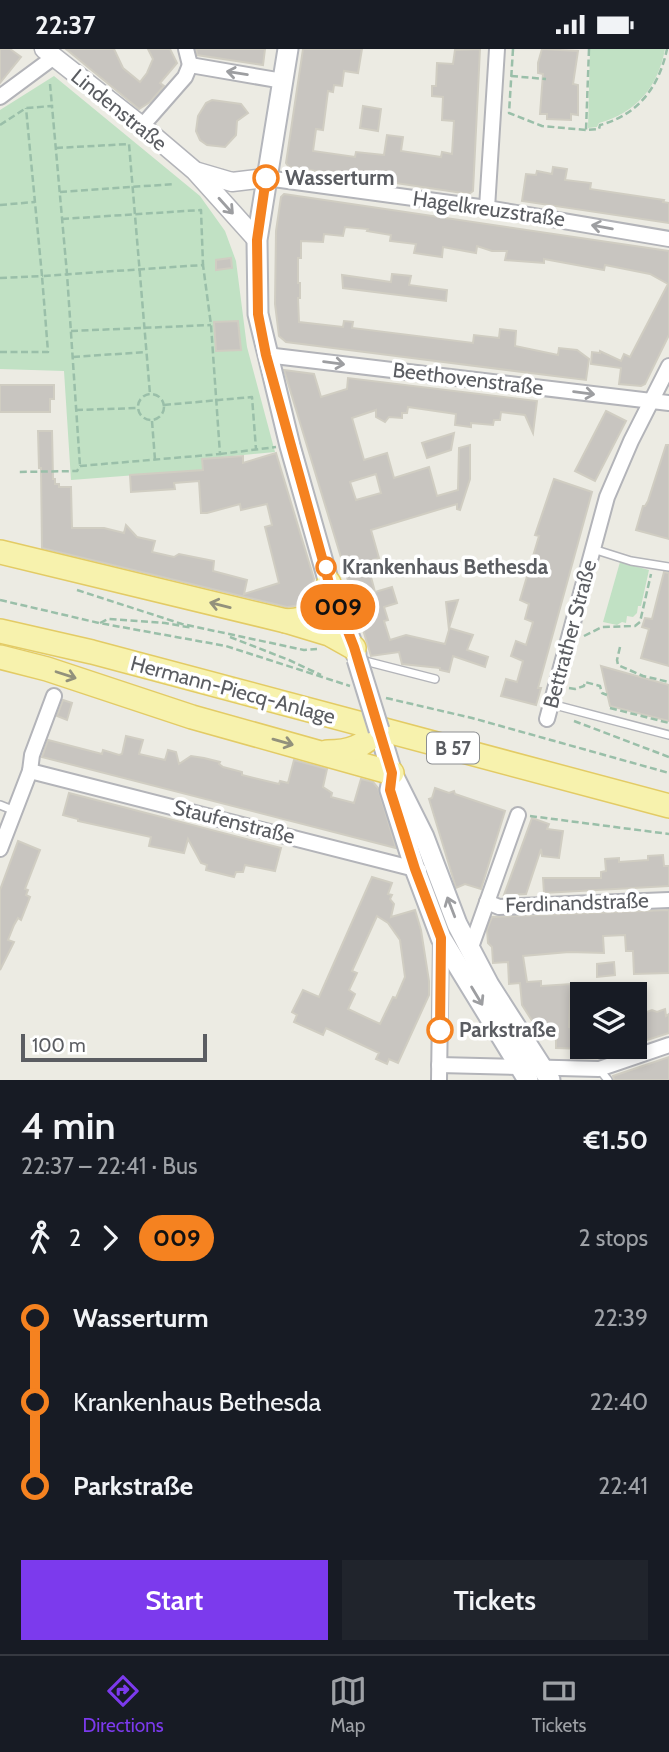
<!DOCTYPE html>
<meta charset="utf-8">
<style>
body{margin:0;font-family:Cabin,sans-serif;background:#20242c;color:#f1f3f6;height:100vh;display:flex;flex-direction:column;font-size:26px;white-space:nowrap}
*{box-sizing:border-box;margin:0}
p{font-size:23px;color:#9ea1a6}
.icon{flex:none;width:38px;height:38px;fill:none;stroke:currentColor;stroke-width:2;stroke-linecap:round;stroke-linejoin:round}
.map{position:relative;height:1031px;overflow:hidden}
.drawer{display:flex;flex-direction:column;background:#171b24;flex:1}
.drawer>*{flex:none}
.badge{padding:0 14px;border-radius:23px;font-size:24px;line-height:46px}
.buttons{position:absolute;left:570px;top:933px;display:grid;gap:14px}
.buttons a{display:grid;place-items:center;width:77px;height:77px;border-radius:0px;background:#171b24;box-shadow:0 4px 10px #0003;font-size:35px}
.scale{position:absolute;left:21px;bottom:18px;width:186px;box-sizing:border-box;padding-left:7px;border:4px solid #5b5d62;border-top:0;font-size:19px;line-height:24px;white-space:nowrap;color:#5b5d62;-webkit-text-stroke:5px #fff;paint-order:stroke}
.map>.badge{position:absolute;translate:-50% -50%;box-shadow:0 0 0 4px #fff}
.legs{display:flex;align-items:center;gap:10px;height:77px;padding:0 21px;font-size:23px}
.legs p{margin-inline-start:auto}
.head{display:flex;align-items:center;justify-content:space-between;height:119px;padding:0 21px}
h1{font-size:38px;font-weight:600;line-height:52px}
.button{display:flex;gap:14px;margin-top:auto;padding:14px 21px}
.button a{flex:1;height:80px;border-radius:0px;background:#7c3aed;color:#fff;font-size:28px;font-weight:600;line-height:80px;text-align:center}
.button a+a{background:#20242c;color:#f1f3f6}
ul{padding:0 21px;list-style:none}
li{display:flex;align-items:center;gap:24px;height:84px;font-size:26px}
li i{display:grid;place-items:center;width:10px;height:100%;margin:0 9px;background:currentColor}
li i::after{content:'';width:18px;height:18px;margin:-9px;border:5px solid;border-radius:50%;background:#171b24}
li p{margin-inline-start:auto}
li:first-child i{background:linear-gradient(#0000 50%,currentColor 0)}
li:last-child i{background:linear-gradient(currentColor 50%,#0000 0)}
.status{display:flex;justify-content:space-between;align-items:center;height:49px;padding:0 35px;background:#171b24;direction:ltr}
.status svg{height:19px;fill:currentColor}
.menu{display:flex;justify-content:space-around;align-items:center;height:98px;border-top:2px solid #363941;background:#171b24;font-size:19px;color:#9ea1a6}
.menu a{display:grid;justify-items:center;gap:4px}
.menu .on{color:#7c3aed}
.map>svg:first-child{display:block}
.green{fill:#c1e1c4}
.building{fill:#c8c5c0;stroke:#d0cdc2;stroke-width:2;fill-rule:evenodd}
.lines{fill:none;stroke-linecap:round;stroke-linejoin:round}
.service-casing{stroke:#b3b4b9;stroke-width:10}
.minor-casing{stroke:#b3b4b9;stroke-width:18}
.tertiary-casing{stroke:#b3b4b9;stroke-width:21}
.secondary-casing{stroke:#b4b6bc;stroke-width:23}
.primary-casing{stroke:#e3cb65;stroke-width:26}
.path{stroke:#9abfa9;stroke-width:2.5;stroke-dasharray:7 3.5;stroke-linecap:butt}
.service{stroke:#fff;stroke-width:7}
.minor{stroke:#fff;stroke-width:14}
.tertiary{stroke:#fff;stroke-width:18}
.secondary{stroke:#fff;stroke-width:19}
.primary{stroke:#f7f2ad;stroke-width:23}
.secondary-bridge-casing{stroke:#b4b6bc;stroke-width:23;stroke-linecap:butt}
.secondary-bridge{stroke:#fff;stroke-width:19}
.oneway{stroke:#9d9ea1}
.oneway2{stroke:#92917c}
.line-1-casing{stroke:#fff;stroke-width:16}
.line-1{stroke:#f58220;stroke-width:10}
.stop-1-dot{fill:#fff;stroke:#f58220;stroke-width:3.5}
.labels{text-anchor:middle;stroke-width:7;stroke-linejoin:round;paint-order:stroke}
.shield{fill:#fff;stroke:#8c8e91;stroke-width:2}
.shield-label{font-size:19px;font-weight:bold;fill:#5b5d62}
.street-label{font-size:21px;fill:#5b5d62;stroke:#fff}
.stop-label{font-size:21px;font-weight:bold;fill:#5b5d62;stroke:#fff;text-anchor:start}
</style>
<div class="status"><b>22:37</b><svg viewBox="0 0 49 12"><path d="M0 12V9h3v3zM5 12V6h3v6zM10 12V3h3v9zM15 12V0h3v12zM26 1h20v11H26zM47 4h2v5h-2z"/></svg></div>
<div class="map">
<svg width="669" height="1031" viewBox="0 0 669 1031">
<rect width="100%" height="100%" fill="#ecebe3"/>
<!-- green -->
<g class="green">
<path d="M 590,0 L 665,0 C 658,38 636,64 599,74 L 597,78 L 588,79 Z"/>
<polygon points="54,27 200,147 225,182 236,212 247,298 275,403 202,410 202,421 71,431 64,322 0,320 0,61"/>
<polygon points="620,513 649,521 641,557 638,557 637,564 633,568 627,567 626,574 622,573 617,576 603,573"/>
</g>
<!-- building -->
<g class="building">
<polygon points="0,0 10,0 21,8 0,34"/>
<polygon points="66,0 114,0 123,19 140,33 147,24 153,10 148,0 170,0 177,14 160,34 164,37 150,53 139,60"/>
<polygon points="196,0 265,0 263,16 197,6"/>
<polygon points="303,0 362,0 358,24 344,22 342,37 334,36 333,43 328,42 323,81 316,80 313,102 355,108 356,103 384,106 387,86 403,88 401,102 441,108 442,103 452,105 454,72 442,71 443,48 432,47 432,37 436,37 437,14 453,15 455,1 480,0 473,142 469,145 289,118 286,114"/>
<polygon points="542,0 578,2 573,35 578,36 578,66 571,65 571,71 547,70 547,65 540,65 543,25 538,24 538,14"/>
<polygon points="212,51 241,55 248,64 237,72 236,86 225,98 207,96 200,91 196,82 198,67 206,54"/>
<polygon points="363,57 381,60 378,82 360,79"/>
<polygon points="553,118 567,120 565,131 591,134 590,140 664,151 663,153 669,154 669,174 522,152 526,125 536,126 537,122 552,125"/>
<polygon points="284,145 669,202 669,286 645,335 641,337 619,335 621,319 591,315 592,303 600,304 600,302 621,312 624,305 630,308 668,235 650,225 605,216 604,221 544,210 544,214 505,211 507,202 492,202 477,197 476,204 443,198 442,208 414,204 416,195 390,192 391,186 367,182 368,180 345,178 343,187 324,185 323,193 301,192 301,209 298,209 298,234 300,234 300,249 298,249 299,273 343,278 344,272 353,273 352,279 473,294 474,286 499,289 500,280 516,282 515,297 558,306 559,299 577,301 589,310 586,331 286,293 279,287 275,255 276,182 281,148"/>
<polygon points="231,209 232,219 216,221 216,211"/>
<polygon points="392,225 411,227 409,236 447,241 446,252 343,239 342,226 391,233"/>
<polygon points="238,272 241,301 216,302 214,273"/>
<path d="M 284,321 L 314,325 L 321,348 L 347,340 L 348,329 L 537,352 L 533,384 L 525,366 L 501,363 L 500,371 L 494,371 L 493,376 L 471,374 L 471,378 L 455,376 L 456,365 L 408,358 L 407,364 L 402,364 L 402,369 L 389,368 L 385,373 L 376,368 L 376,361 L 352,369 L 364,411 L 387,404 L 394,429 L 429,418 L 437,447 L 458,441 L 459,399 L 470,396 L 470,430 L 460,461 L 457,460 L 457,455 L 371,481 L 379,509 L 367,513 L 375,543 L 392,538 L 397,554 L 384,558 L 388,571 L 384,572 L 390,591 L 406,586 L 445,595 L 449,581 L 446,553 L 458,551 L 449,579 L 473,586 L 467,601 L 488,608 L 485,618 L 453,607 L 449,623 L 440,621 L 440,619 L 402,615 L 399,603 L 371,607 ZM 376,425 L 381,444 L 356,451 L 350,433 Z"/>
<polygon points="0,336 54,336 54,350 50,350 50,363 0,363"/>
<polygon points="606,362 626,372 595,432 575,422"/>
<polygon points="38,382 52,382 53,430 55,430 55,435 59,435 59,438 71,438 72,479 104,479 124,484 126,476 137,488 155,492 152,503 174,508 179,505 214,512 213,522 247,531 244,545 279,534 265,478 272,476 267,455 241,461 240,455 207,464 201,464 199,432 174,434 175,440 131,443 130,426 203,421 202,410 243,407 243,414 276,404 314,530 308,550 300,556 287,558 42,499 41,419 39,419"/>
<polygon points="454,384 451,401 427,409 422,394"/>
<polygon points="666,396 669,396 669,490 636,481 643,457 645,457 648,452"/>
<polygon points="554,430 592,443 538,639 541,639 536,656 501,647 506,630 517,633 523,612 511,607 516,592 526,596 533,573 525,570 529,555 520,551 539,487 535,486"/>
<polygon points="664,523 669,524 669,617 641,609 649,580 642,578 645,569 652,570"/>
<polygon points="601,617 669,636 669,672 610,657"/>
<polygon points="63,651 72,654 67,671 57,667"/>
<polygon points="126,687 143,691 139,705 165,711 168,701 176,703 179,715 191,707 204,709 220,713 219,715 223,718 242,723 242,726 279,735 280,732 288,734 294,711 327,720 323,738 332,744 331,748 354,754 361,730 373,733 378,739 396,799 42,708 48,691 102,705 103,701 119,706 122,705"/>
<polygon points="435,739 449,744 454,742 455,745 505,762 481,840 465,835 456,839 429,750 432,749"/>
<polygon points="69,744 281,799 275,822 245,816 243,823 236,823 234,828 206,821 207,816 201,814 188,790 184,804 149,797 151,788 78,772 78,770 63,766"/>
<polygon points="532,769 549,775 547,780 563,782 559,809 542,807 541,800 526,845 504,846"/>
<polygon points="18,792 40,801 25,840 28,841 26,846 30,848 21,871 18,869 14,876 8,891 14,893 0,921 0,841"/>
<polygon points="663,806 664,817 669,817 669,837 544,844 543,829 601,829 601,823 606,822 605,810 619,809 619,813 648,811 648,807"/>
<path d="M 372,828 L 392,834 L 388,845 L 392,846 L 390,850 L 394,855 L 391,868 L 415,861 L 421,881 L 429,932 L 429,946 L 398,1014 L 389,1010 L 387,1015 L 376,1010 L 379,1004 L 326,979 L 323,986 L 294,973 L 297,966 L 292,963 L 303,941 L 319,948 ZM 377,867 L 388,874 L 400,891 L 405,928 L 396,949 L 393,948 L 380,975 L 348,960 L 355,945 L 349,941 L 357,924 L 352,922 Z"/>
<polygon points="669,861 669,924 634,925 633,902 626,902 625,886 603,887 604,904 569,903 523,907 527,933 541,932 541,937 571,935 569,978 583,979 583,1000 556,999 556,982 538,981 522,956 520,934 509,935 508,913 493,914 492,898 488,894 487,881 492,868"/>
<polygon points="614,913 615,926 597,928 597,915"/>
<polygon points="665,960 666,967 669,965 669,984 635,995 635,967 652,961 657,963"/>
<polygon points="669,1008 669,1031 614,1031 613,1027"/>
</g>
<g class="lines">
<!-- service casing -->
<g class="service-casing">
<g id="service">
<polyline points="593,500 631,512 669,518"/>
<polyline points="361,611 435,630"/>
<polyline points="551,655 669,686"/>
<polyline points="0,756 15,762"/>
<polyline points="599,1020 608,1031"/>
</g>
</g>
<!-- minor casing -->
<g class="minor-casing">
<g id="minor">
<polyline points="186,0 190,16"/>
<polyline points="190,16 283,32"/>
<polyline points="0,48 54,8"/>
<polyline points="142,77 185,28 190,16"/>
<polyline points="266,129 487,159 669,190"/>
<polyline points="487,159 497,0"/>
<polyline points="266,306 669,354"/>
<polyline points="547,670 607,448 631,392 669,317"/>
<polyline points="30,722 419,821"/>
<polyline points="0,800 30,722 32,706 54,647"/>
<polyline points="487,853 499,858 669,851"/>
<polyline points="470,901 518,766"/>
<polyline points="439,1016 599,1020 669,996"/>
<polyline points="439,1031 441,890"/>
</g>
</g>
<!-- tertiary casing -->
<g class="tertiary-casing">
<g id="tertiary">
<polyline points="44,0 142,77 195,122 257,191"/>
<polyline points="198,123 232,133 266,129"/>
</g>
</g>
<!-- secondary casing -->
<g class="secondary-casing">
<g id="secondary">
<polyline points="288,0 257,191 258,265 290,397 329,534 356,605"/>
<polyline points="379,681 392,724 424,788 457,875 489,936 550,1031"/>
<polyline points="391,736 390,741 415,820 441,889 528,1031"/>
</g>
</g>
<!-- primary casing -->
<g class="primary-casing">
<g id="primary">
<polyline points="0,503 286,572 329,585 354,599"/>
<path d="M 286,572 C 317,570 321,562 329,534"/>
<polyline points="0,582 92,603 669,757"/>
<polyline points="0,608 47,620 192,668 392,724"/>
<path d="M 327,703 C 352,703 361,698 379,681"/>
</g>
</g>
<!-- path -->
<g class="path">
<polyline points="513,0 509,64 542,77 586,81"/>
<path d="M 589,0 L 586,81 L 599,80 L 600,76 C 638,66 659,38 667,0"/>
<polyline points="511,27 546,30"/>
<polyline points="50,35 52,57"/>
<polyline points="0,76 26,59 52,57 67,225 80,417"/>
<polyline points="56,99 129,95 150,345"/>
<polyline points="60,143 174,135"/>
<polyline points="0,156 35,153"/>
<polyline points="62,170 201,161 203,216"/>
<polyline points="0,229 42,227 26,59"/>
<polyline points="71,282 211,276"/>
<polyline points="0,303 48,303 42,227 203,216 211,276 220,405 80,417 77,422 17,423"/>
<polyline points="73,308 146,303"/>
<circle cx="151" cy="358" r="13"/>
<polyline points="164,356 252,348 256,400"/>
<polyline points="76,361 138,359"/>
<polyline points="152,372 155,411"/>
<polyline points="220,405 276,398"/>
<polyline points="77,541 182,575 304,601 317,600"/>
<polyline points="0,551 99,574 226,597 350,637"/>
<polyline points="100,574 108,570 165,574 193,579"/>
<polyline points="584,587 602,578 635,577 640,573 651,525"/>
<polyline points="230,588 289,611 321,626"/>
<polyline points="620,598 617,611 618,616 643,627 669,633"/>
<polyline points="569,639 575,640 584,637 585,633 600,637 602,644 607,646"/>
<polyline points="386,649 472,669 669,724"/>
<polyline points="610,659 669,674"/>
<polyline points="574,672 669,708"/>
<polyline points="530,767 669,785"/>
</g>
<!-- service -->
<use href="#service" class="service"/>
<!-- minor -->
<use href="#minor" class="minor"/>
<!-- tertiary -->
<use href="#tertiary" class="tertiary"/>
<!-- secondary -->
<use href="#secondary" class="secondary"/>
<!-- primary -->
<use href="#primary" class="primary"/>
<!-- secondary-bridge casing -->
<g class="secondary-bridge-casing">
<polyline id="secondary-bridge" points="357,610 379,681"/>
</g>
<!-- secondary-bridge -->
<use href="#secondary-bridge" class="secondary-bridge"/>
</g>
<!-- one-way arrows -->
<defs><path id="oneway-shaft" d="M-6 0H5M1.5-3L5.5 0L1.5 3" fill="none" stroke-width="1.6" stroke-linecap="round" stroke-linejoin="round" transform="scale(1.75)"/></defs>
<g class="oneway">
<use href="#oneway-shaft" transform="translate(237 24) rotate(-171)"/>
<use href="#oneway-shaft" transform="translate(226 157) rotate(48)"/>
<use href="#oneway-shaft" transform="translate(602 178) rotate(-170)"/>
<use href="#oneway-shaft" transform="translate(334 314) rotate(7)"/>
<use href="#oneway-shaft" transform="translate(584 344) rotate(7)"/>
<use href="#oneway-shaft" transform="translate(451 858) rotate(-111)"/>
<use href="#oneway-shaft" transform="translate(477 947) rotate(59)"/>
</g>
<g class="oneway2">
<use href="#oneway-shaft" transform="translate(220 556) rotate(-166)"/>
<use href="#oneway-shaft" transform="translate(66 626) rotate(18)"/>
<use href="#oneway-shaft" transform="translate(283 693) rotate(16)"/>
</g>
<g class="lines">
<!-- line-1 casing -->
<g class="line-1-casing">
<polyline id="line-1" points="266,129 257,191 258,265 266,306 329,534 354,598 392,724 390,741 415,820 441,889 440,981"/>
</g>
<!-- line-1 -->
<use href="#line-1" class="line-1"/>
</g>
<!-- markers -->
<g class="stop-1-dot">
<circle cx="266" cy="129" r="12"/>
<circle cx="326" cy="518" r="9"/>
<circle cx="440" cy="981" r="12"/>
</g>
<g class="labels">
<!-- shield labels -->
<rect class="shield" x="427" y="683.5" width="52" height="31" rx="5"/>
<g class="shield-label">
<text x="453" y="706">B 57</text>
</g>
<!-- street labels -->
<g class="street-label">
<text transform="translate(119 61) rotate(39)" y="7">Lindenstraße</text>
<text transform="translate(489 160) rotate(8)" y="7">Hagelkreuzstraße</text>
<text transform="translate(468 330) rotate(7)" y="7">Beethovenstraße</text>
<text transform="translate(570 585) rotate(-75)" y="7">Bettrather Straße</text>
<text transform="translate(233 641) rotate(15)" y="7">Hermann-Piecq-Anlage</text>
<text transform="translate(234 773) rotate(14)" y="7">Staufenstraße</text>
<text transform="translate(577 854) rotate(-2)" y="7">Ferdinandstraße</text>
</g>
<!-- stop labels -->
<g class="stop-label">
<text x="285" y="136">Wasserturm</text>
<text x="342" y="525">Krankenhaus Bethesda</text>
<text x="459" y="988">Parkstraße</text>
</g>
</g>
</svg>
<div class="buttons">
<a><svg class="icon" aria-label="layers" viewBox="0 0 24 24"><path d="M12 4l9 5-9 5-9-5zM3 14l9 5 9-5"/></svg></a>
</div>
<div class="scale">100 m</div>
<b class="badge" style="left:338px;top:558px;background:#f58220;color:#111">009</b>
</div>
<section class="drawer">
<div class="head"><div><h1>4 min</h1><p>22:37 – 22:41 · Bus</p></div><b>€1.50</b></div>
<div class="legs"><svg class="icon" aria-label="walk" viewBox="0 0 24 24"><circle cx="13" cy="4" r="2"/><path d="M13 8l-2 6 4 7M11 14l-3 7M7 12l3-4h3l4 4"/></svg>2<svg class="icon" aria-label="forward" viewBox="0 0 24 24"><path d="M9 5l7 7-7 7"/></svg><b class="badge" style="background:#f58220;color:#111">009</b><p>2 stops</p></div>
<ul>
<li><i style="color:#f58220"></i><b>Wasserturm</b><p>22:39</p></li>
<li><i style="color:#f58220"></i><span>Krankenhaus Bethesda</span><p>22:40</p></li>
<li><i style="color:#f58220"></i><b>Parkstraße</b><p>22:41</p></li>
</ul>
<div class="button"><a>Start</a><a>Tickets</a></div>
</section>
<nav class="menu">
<a class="on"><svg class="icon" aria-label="directions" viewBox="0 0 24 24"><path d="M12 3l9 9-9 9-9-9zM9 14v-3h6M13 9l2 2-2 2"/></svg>Directions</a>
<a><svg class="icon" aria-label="map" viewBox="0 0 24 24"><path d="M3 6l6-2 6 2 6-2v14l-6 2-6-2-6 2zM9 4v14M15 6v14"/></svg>Map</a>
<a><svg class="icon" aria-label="tickets" viewBox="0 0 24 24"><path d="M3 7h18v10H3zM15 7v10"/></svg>Tickets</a>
</nav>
